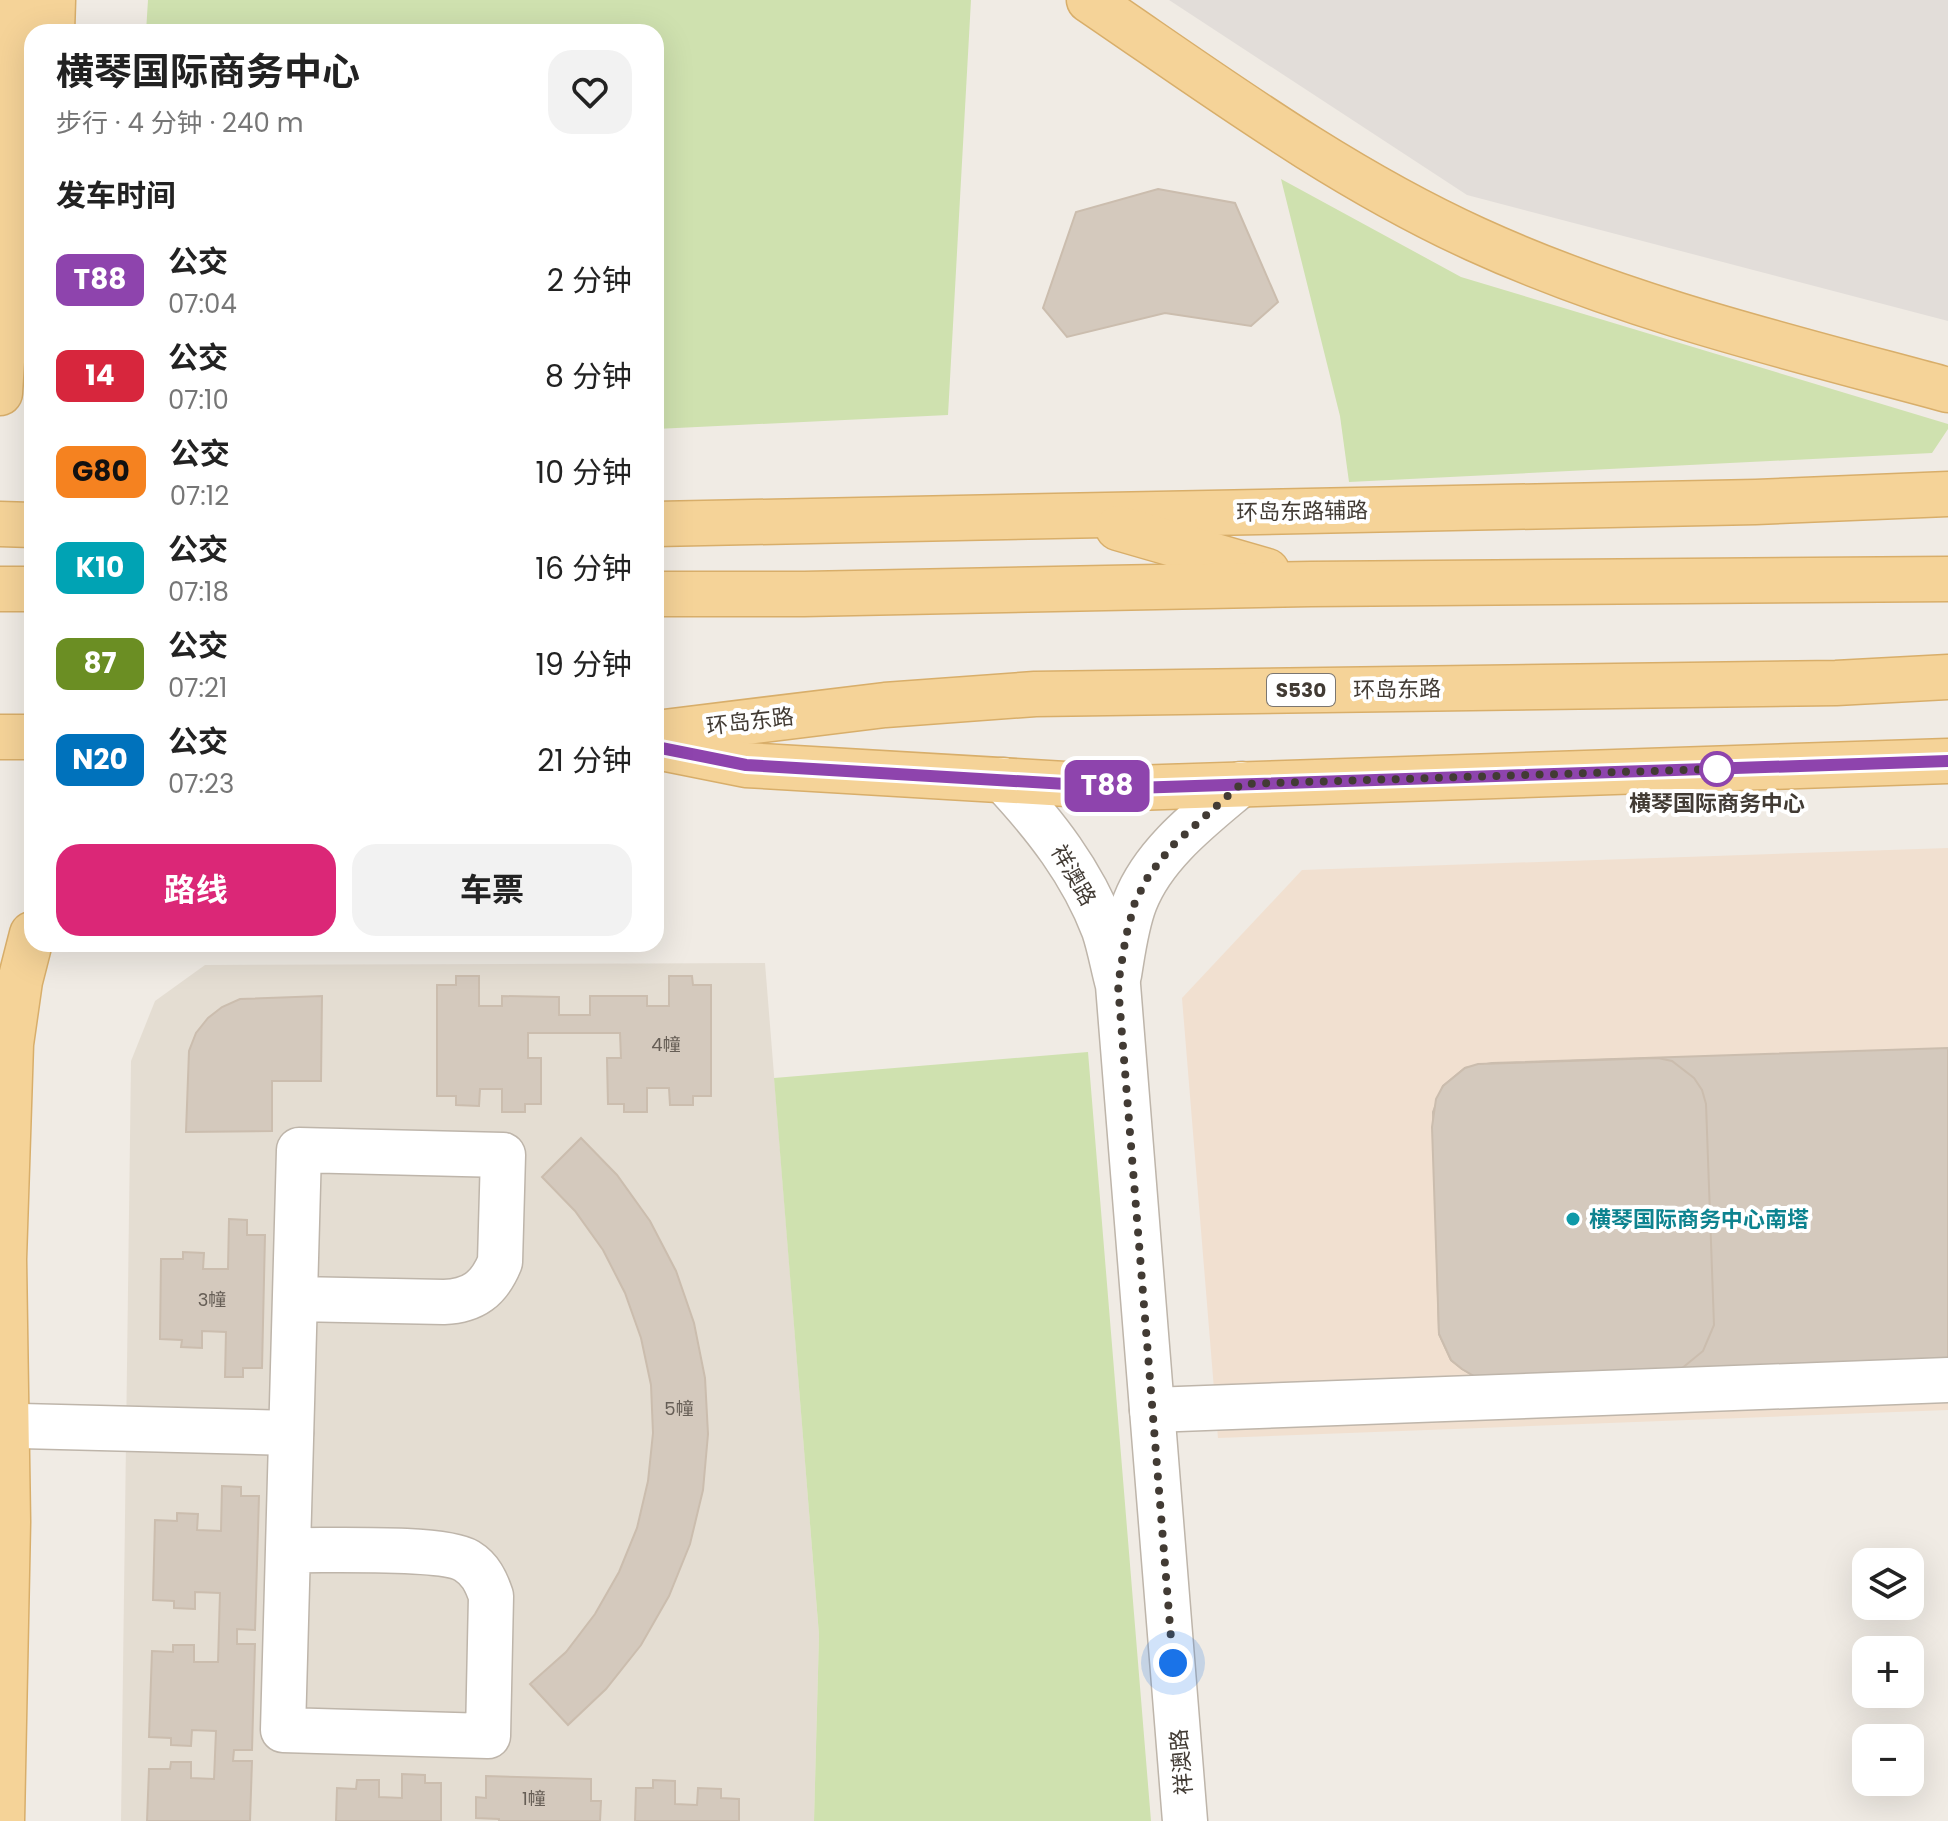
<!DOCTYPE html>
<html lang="zh">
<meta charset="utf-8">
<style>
body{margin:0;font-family:Poppins,"Noto Sans SC",sans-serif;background:#f2f2f2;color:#222;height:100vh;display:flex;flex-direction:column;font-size:30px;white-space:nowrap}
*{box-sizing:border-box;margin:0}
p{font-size:26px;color:#767676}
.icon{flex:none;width:44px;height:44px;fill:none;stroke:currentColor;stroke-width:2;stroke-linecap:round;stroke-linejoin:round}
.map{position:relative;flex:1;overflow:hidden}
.side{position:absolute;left:24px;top:24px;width:640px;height:928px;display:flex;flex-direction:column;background:#fff;border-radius:24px;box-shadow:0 8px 32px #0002}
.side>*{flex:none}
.badge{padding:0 16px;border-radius:12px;font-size:28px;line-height:52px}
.fabs{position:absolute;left:1852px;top:1548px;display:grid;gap:16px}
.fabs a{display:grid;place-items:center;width:72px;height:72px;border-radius:16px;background:#fff;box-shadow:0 8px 32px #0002;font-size:40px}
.you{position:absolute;width:40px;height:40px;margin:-20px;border:6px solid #fff;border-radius:50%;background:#1a73e8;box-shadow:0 0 0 12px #1a73e833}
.map>.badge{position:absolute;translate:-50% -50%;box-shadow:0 0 0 4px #fff}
h2{padding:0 32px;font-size:30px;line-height:72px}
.round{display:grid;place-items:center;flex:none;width:84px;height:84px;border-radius:24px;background:#f2f2f2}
.headline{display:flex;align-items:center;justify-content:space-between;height:136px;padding:0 32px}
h1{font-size:38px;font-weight:700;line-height:60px}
.primary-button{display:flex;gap:16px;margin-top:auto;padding:16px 32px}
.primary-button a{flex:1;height:92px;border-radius:24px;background:#db2777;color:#fff;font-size:32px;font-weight:700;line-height:92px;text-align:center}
.primary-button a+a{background:#f2f2f2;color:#222}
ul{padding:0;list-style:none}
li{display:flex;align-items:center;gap:24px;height:96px;padding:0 32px}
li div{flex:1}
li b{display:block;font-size:30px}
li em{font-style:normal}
li .badge{min-width:88px;font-weight:700;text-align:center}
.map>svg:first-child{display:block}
.residential{fill:#e4ddd2}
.commercial{fill:#f1e0d0}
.industrial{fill:#e2ddd9}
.green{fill:#cfe1af}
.building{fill:#d4c9bd;stroke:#cbbdae;stroke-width:2}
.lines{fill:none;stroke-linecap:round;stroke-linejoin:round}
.minor-casing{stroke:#beb5aa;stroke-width:47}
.major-casing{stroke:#d8ae6a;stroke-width:47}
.minor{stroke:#fff;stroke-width:44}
.major{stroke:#f5d398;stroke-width:44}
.line-casing{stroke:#fff;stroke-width:18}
.line{stroke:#8e44ad;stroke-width:12}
.walk{stroke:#423b34;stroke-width:8;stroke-dasharray:0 14.4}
.stop-dot{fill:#fff;stroke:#8e44ad;stroke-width:4}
.culture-dot{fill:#0f9aa8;stroke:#fff;stroke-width:3}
.labels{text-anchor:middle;stroke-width:8;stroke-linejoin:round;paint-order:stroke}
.number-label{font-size:18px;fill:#665e56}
.shield{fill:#fff;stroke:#7b7671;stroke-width:2}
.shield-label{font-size:20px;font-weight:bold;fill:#423b34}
.street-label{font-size:22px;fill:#423b34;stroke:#fff}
.stop-label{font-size:22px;font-weight:bold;fill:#423b34;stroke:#fff}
.culture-label{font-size:22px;font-weight:bold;fill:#0d838f;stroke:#fff;text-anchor:start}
</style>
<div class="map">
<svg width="1948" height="1821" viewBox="0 0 1948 1821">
<rect width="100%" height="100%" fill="#f0ebe4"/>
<!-- residential -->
<polygon class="residential" points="765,963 819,1635 814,1821 121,1821 131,1061 155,1001 205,965"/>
<!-- commercial -->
<polygon class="commercial" points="1948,848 1948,1410 1218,1438 1182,998 1302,870"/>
<!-- industrial -->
<polygon class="industrial" points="1169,0 1948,0 1948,321 1467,195"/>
<!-- green -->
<g class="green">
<polygon points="148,0 971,0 948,415 656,429 656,32 146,32"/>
<polygon points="1281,179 1461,277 1948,424 1948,429 1932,453 1349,482 1340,416"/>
<polygon points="1088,1052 1151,1821 814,1821 819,1635 774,1078"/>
</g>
<!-- building -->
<g class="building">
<polygon points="1158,189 1235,203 1278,302 1251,326 1165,313 1067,337 1043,308 1076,212"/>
<polygon points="456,976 479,976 479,1006 502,1006 502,996 559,997 559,1015 590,1015 590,996 647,996 647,1006 669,1006 669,976 692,976 693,985 711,985 711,1096 693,1096 693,1105 670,1105 669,1088 647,1088 647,1112 624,1112 624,1104 608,1104 607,1058 621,1058 620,1033 528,1033 528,1058 541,1058 541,1104 525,1104 525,1112 502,1112 502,1089 480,1089 479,1106 456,1105 456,1096 437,1096 437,985 456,985"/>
<polygon points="322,996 321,1081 272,1081 272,1131 186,1132 189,1051 196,1033 208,1018 222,1007 240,999"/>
<polygon points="1948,1048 1948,1365 1474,1376 1462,1369 1451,1360 1439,1334 1433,1112 1443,1086 1465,1068 1492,1063"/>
<polygon points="1658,1058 1672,1061 1694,1078 1702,1090 1706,1104 1714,1325 1703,1351 1681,1369 1474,1376 1462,1369 1451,1360 1439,1334 1432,1127 1436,1099 1443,1086 1465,1068 1478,1064"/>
<polygon points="581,1138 617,1175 650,1221 676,1271 694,1323 705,1378 708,1434 703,1490 690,1544 669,1596 641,1645 606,1689 568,1725 530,1684 566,1652 595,1614 619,1572 637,1528 648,1481 653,1433 651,1385 641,1338 625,1293 603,1250 575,1211 542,1177"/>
<polygon points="229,1219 247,1220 247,1235 265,1235 262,1368 243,1368 243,1377 225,1377 226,1332 202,1331 202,1348 181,1347 182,1340 160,1339 161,1259 183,1259 183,1252 204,1253 203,1269 228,1269"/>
<polygon points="222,1486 241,1487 241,1496 259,1496 255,1630 237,1629 237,1644 255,1644 252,1750 234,1750 233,1761 252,1761 250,1821 147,1821 149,1769 170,1769 171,1762 191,1762 191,1778 214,1779 216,1731 192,1730 191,1746 171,1745 171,1738 149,1737 152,1651 173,1652 173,1645 194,1645 194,1662 218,1662 220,1593 195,1592 195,1609 174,1608 174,1601 153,1600 155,1520 177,1521 177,1513 198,1514 197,1530 221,1531"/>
<polygon points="402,1774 425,1775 425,1783 441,1783 441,1821 336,1821 337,1788 356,1789 357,1780 379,1780 379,1797 402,1798"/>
<polygon points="486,1776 591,1779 591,1801 601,1801 600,1821 499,1821 499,1819 476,1818 476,1797 486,1798"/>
<polygon points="653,1780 675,1781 675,1804 697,1805 698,1788 721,1789 721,1798 739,1799 739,1821 635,1821 636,1788 653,1788"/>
</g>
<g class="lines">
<!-- minor casing -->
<g class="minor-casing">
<g id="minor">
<path d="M 1003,780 C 1045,825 1082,872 1104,930 C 1110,948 1113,967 1118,985 L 1185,1821"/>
<path d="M 1119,975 C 1123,951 1126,925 1135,902 C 1154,853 1202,817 1241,784"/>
<polyline points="1152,1410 1948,1380"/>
<polyline points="21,1426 291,1433"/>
<path d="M 288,1550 C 323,1551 443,1546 467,1561 C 480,1569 486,1581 491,1596 L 488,1736 L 283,1730 L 299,1150 L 503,1155 L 500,1262 C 489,1289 473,1301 444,1302 L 295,1299"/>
</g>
</g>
<!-- major casing -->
<g class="major-casing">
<g id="major">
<path d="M 1089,0 C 1214,85 1337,176 1475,239 C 1626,308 1789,347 1948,390"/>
<polyline points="52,32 53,0"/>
<polyline points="0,393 7,282 13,0"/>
<polyline points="0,524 32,525"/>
<polyline points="656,524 1756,502 1948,494"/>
<polyline points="1118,528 1267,571"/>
<polyline points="0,589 32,589"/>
<polyline points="656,594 804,594 1311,584 1948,579"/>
<polyline points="656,733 885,705 1035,694 1836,683 1948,677"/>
<polyline points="0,737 32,737"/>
<polyline points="656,747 746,765 1133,788 1948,761"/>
<polyline points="2,1821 8,1522 4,1259 11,1044 20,981 32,934"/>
</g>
</g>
<!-- minor -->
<use href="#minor" class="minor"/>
<!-- major -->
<use href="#major" class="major"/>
</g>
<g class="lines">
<!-- line casing -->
<g class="line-casing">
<polyline id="line" points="656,747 746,765 1133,788 1948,761"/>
</g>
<!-- line -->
<use href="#line" class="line"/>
<!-- walk -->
<polyline class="walk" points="1173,1663 1118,985 1126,936 1135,902 1149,875 1172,846 1241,784 1717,769"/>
</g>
<!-- markers -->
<circle class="stop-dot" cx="1717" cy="769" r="16"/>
<circle class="culture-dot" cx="1573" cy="1219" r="8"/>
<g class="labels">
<!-- number labels -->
<g class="number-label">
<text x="666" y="1051">4幢</text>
<text x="212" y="1306">3幢</text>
<text x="679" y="1415">5幢</text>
<text x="534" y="1805">1幢</text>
</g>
<!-- shield labels -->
<rect class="shield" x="1267" y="674" width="68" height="32" rx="6"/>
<g class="shield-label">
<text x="1301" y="697">S530</text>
</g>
<!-- street labels -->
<g class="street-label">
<text transform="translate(1302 511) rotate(-1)" y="8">环岛东路辅路</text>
<text transform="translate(1397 689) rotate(-1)" y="8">环岛东路</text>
<text transform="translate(750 721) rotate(-7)" y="8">环岛东路</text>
<text transform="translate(1074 875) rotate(60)" y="8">祥澳路</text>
<text transform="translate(1181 1762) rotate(-95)" y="8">祥澳路</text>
</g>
<!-- stop labels -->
<g class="stop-label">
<text x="1717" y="811">横琴国际商务中心</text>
</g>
<!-- culture labels -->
<g class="culture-label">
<text x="1589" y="1227">横琴国际商务中心南塔</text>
</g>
</g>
</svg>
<div class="fabs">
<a><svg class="icon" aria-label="layers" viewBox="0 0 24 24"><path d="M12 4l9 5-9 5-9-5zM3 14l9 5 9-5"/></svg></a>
<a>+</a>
<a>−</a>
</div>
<div class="you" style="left:1173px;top:1663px"></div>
<b class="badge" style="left:1107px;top:786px;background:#8e44ad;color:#fff">T88</b>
<section class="side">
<div class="headline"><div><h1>横琴国际商务中心</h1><p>步行 · 4 分钟 · 240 m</p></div><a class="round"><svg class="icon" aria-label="heart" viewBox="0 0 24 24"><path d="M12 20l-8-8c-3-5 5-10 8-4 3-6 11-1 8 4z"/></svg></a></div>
<h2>发车时间</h2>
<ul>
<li><span class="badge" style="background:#8e44ad;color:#fff">T88</span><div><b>公交</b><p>07:04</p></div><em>2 分钟</em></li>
<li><span class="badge" style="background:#d7263d;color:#fff">14</span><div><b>公交</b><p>07:10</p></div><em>8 分钟</em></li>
<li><span class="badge" style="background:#f58220;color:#111">G80</span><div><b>公交</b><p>07:12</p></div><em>10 分钟</em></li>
<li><span class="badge" style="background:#00a3b4;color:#fff">K10</span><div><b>公交</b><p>07:18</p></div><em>16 分钟</em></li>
<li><span class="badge" style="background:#6b8e23;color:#fff">87</span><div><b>公交</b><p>07:21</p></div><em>19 分钟</em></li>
<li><span class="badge" style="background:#0072bc;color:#fff">N20</span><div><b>公交</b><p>07:23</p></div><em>21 分钟</em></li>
</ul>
<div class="primary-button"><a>路线</a><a>车票</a></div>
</section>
</div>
